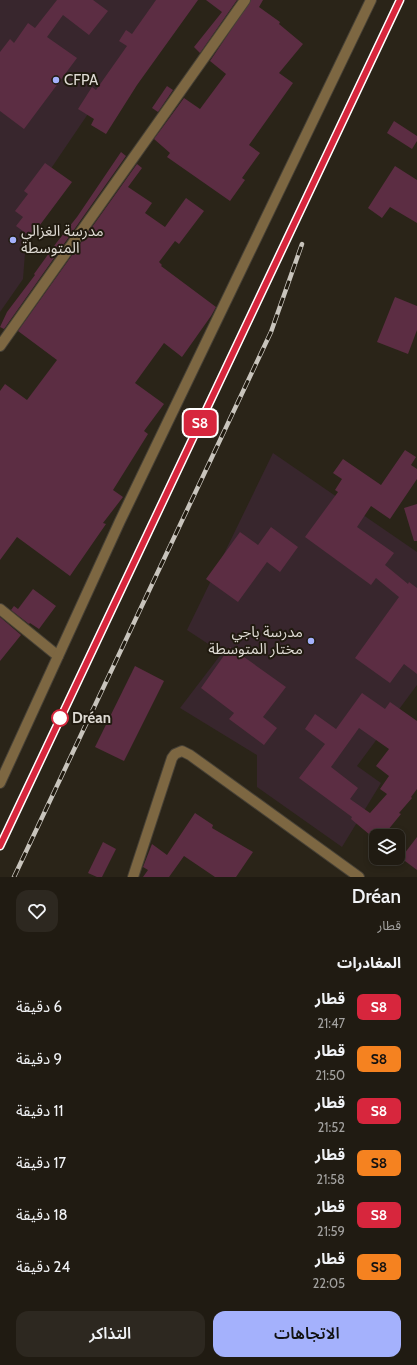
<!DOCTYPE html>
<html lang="ar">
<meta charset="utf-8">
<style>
body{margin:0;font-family:Cabin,"Noto Sans Arabic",sans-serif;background:#2d2820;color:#f1f3f6;direction:rtl;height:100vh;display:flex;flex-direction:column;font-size:15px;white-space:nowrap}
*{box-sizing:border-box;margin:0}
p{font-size:13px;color:#a2a19f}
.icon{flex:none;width:22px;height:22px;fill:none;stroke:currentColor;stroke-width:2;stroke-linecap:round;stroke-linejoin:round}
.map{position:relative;height:877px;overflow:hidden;direction:ltr}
.sheet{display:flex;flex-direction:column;background:#201b12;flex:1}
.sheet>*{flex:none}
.badge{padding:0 8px;border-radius:6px;font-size:14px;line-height:26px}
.fabs{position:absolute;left:369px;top:829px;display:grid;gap:8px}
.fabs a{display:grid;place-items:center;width:36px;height:36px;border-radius:8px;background:#201b12;box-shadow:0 2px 6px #0003,0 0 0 1px #3d3932;font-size:20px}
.map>.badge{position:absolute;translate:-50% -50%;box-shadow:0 0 0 2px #fff}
h2{padding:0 16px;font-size:15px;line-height:36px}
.round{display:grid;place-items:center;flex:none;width:42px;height:42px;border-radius:12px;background:#2d2820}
.overview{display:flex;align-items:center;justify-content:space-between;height:68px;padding:0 16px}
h1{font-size:19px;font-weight:600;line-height:30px}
.button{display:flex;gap:8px;margin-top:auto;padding:8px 16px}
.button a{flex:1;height:46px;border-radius:12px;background:#a4b1fc;color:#111;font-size:16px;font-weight:600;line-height:46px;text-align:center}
.button a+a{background:#2d2820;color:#f1f3f6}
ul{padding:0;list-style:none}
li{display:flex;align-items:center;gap:12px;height:52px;padding:0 16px}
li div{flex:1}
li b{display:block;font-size:15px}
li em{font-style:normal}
li .badge{min-width:44px;font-weight:700;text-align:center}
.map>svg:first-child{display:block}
.education{fill:#38262d}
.building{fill:#5c2d43;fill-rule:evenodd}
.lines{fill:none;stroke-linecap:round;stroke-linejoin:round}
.minor-casing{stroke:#474136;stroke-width:12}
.minor{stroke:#7d6742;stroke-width:10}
.rail-casing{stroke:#c8c4bc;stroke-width:4.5}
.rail{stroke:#201a0f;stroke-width:3;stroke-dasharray:9;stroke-linecap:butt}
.line-casing{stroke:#fff;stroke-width:9}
.line{stroke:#d7263d;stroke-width:6}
.poi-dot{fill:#a4b1fc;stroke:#201a0f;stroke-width:1.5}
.stop-dot{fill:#fff;stroke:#d7263d;stroke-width:2}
.labels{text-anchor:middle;stroke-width:4;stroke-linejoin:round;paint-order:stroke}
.poi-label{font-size:15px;fill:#dedad3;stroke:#201a0f;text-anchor:start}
.stop-label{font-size:15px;font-weight:bold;fill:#dedad3;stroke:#201a0f;text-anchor:start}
</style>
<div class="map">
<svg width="417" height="877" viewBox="0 0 417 877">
<rect width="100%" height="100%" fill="#2a2418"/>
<!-- education -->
<g class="education">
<polygon points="0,0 165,0 29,201 23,279 0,312"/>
<polygon points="273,453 417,552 417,685 357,766 381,783 342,847 257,787 257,755 180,708 222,653 187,630"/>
</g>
<!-- building -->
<g class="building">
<polygon points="57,0 93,0 108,11 89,35 63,15 47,37 77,58 24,129 0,111 0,52 10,39 14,43 28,23 35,28"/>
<polygon points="156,0 198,0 137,85 106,134 91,125 94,119 78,109 92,87 96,90 127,46 119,41 126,30 132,34"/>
<polygon points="206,0 237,0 200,53 194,47 222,12"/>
<polygon points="251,0 263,0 259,7 280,22 279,24 303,44 279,73 293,83 249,145 260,153 242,178 245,180 230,201 167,157 170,153 154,139 184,98 200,109 226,74 210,61"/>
<polygon points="167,86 173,90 158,112 152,108"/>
<polygon points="394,121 417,136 417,141 412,149 387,133"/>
<polygon points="121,152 126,156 4,329 0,327 7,312 35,275 34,274 57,242 77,217"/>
<polygon points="45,163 72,182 31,237 16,226 23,217 15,211 28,194 24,191"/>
<polygon points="137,164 142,168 128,187 152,203 145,213 165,227 186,198 204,211 179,244 175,241 159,262 162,265 161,266 216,307 211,316 182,357 164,343 135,383 164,404 144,431 148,434 113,490 123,497 103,523 106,524 70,576 17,537 0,560 0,391 5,384 27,400 57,360 18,331"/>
<polygon points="395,166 417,180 417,223 390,207 382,218 368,208"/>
<polygon points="395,297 417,306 417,330 408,354 377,342"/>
<polygon points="405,450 416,457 411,465 417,469 417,479 390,519 371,506 357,527 394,553 385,565 408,584 409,582 417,588 417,674 404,664 390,683 355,658 399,597 376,578 371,585 305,537 338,492 335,490 342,479 333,473 343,459 381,485"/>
<polygon points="417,504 417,541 414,541 404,508"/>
<polygon points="271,527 298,547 280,572 267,562 238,602 206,579 240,532 258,545"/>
<polygon points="33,589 56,606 39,629 30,623 29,624 11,610 14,606 18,609"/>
<polygon points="0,617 21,635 0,661"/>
<polygon points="230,647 286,687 263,717 277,728 264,745 229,719 234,713 201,688"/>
<polygon points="135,666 164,681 124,761 95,747"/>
<path d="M 362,693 L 385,709 L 390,702 L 417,721 L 417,789 L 411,797 L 412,798 L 399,813 L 401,814 L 383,836 L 376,836 L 376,840 L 351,819 L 352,817 L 299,778 L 325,744 L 305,729 L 315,714 L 336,729 ZM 359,728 L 389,749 L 376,766 L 389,776 L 380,789 L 387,794 L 370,813 L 350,799 L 358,788 L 331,767 Z"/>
<polygon points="195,813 213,825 212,828 253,852 236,877 215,877 184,856 169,877 143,877 148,870 143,867 152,844 167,855"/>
<polygon points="417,837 417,870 401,858"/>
<polygon points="103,842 116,849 102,877 97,877 88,873"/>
</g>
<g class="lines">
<!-- minor casing -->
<g class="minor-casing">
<g id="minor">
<polyline points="0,346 245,0"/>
<polyline points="0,609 58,656"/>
<polyline points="0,783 120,521 371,0"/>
<polyline points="133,877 172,758 175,754 182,751 190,755 359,877"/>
</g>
</g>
<!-- minor -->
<use href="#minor" class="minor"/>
<!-- rail casing -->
<g class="rail-casing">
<g id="rail">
<polyline points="0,846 400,0"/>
<polyline points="14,877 271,332 302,244"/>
</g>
</g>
<!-- rail -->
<use href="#rail" class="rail"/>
</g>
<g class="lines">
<!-- line casing -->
<g class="line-casing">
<polyline id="line" points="0,846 400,0"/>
</g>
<!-- line -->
<use href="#line" class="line"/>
</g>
<!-- markers -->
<g class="poi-dot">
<circle cx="56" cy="80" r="4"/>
<circle cx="13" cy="240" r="4"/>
<circle cx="311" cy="641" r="4"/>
</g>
<circle class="stop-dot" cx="60" cy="718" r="8"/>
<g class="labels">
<!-- poi labels -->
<g class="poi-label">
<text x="64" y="85">CFPA</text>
<text x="21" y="236">مدرسة الغزالي<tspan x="21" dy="17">المتوسطة</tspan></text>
<text x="303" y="637" text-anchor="end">مدرسة باجي<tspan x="303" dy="17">مختار المتوسطة</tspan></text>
</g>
<!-- stop labels -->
<g class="stop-label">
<text x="72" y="723">Dréan</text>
</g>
</g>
</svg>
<div class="fabs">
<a><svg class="icon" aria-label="layers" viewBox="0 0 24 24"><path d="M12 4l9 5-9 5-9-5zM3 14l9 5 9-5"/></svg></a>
</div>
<b class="badge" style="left:200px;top:423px;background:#d7263d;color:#fff">S8</b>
</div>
<section class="sheet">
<div class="overview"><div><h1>Dréan</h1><p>قطار</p></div><a class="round"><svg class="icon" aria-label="heart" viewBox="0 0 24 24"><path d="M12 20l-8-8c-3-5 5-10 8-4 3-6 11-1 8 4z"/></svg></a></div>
<h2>المغادرات</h2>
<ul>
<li><span class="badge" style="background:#d7263d;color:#fff">S8</span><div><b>قطار</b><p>21:47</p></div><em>6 دقيقة</em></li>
<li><span class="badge" style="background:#f58220;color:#111">S8</span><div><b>قطار</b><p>21:50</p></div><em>9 دقيقة</em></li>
<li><span class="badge" style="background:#d7263d;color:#fff">S8</span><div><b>قطار</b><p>21:52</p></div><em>11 دقيقة</em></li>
<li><span class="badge" style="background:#f58220;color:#111">S8</span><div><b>قطار</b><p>21:58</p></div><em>17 دقيقة</em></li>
<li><span class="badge" style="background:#d7263d;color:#fff">S8</span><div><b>قطار</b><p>21:59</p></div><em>18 دقيقة</em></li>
<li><span class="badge" style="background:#f58220;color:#111">S8</span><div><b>قطار</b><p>22:05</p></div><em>24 دقيقة</em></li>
</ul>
<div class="button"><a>الاتجاهات</a><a>التذاكر</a></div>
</section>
